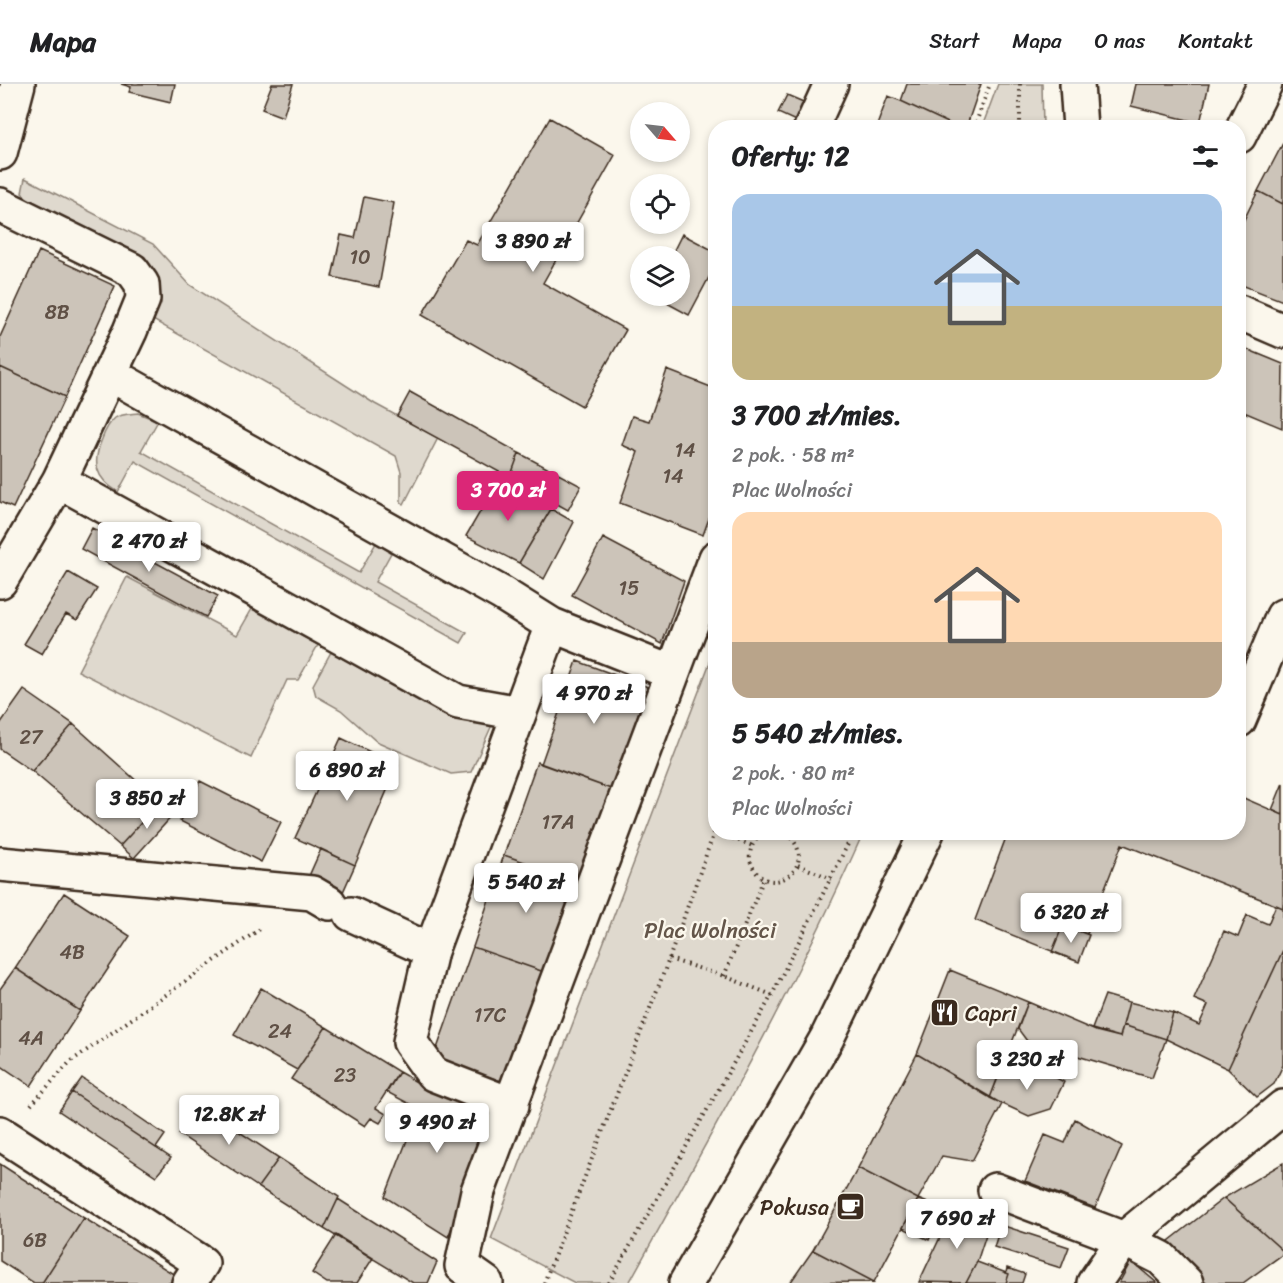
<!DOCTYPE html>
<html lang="pl">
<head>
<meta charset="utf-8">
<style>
	:root { --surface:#fff; --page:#f2f2f2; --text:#202124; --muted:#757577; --line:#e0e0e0; --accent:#db2777 }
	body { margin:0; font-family:Sriracha,sans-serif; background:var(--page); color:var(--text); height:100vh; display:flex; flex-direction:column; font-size:22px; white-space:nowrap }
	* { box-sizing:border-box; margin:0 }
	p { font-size:20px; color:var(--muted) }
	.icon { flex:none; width:33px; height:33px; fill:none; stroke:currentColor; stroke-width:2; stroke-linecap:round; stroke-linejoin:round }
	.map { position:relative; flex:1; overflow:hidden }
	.side { position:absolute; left:708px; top:36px; width:538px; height:720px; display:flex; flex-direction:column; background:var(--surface); border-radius:24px; box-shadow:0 3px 9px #0003 }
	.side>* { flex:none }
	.needle { width:39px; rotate:118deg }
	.fabs { position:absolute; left:630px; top:18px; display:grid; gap:12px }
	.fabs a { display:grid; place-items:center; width:60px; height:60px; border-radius:50%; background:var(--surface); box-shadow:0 3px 9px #0003; font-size:30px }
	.price { position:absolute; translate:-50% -51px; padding:0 14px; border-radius:6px; background:#fff; color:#222; font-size:20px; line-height:39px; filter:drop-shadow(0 2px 3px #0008) }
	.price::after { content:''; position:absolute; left:50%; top:36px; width:18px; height:14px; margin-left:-9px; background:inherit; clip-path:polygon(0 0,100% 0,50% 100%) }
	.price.current { background:var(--accent); color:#fff }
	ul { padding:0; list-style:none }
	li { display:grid; align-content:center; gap:12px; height:318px; padding:0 24px }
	li span { display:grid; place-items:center; height:186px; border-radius:18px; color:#555 }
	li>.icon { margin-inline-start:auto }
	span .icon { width:108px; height:108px; fill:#fffc; stroke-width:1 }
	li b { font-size:26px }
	h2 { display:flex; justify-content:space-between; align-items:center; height:72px; padding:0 24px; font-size:26px }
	header { display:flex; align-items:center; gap:36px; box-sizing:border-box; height:84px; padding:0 30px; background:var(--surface); border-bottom:2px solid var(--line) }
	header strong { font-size:28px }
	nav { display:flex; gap:33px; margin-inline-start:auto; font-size:21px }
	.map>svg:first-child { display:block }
</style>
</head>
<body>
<header>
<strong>Mapa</strong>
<nav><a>Start</a><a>Mapa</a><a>O nas</a><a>Kontakt</a></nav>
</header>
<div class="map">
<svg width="1283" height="1199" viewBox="0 0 1283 1199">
	<rect width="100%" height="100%" fill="#fbf7ec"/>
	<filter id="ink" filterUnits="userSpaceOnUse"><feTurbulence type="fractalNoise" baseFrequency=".0167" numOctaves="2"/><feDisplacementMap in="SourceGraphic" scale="12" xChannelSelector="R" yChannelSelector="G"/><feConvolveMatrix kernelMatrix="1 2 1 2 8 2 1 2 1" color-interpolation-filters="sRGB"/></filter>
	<g filter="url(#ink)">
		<!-- green -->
		<path fill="#dfd9ce" stroke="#8d8276" stroke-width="1.5" d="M998,0H1042L1043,43H982Z
			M25,94L153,160L190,201L375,320L438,354L404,420L401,418V388L396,372L151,235C161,204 164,194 140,170L33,120L22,109Z
			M138,329L158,337L141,367L359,489L376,459L391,469L375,498L467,549L461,559L135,377L118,408C95,394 92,379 102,355C105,347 108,340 115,334C121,330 130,330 138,329Z
			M127,493L237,551L252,525L318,561L298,596H287L251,674L78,587Z
			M715,565L716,748L863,749C795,903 711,1051 629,1199H575L491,1155Z
			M331,568L445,632L462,637L490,639L492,641L471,688L451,690L376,657L341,626L316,612L313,601Z"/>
		<!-- building -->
		<path fill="#ccc4b9" stroke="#3b2a1e" stroke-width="1.5" d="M121,0H175L171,18L129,8L131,3Z
			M272,0H293L283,33L262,25Z
			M907,0H981L966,44H959L901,17Z
			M1136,0H1209L1200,39L1131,22Z
			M787,11L808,20L800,39L778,29Z
			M888,12L901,17L959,44H876Z
			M550,34L615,71L543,199L626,246L582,322L422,231L466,156L477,161Z
			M1283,59V120L1258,107Z
			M1258,107L1283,120V217L1239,200V146Z
			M364,113L394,119L379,203L332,193L341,151L355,154Z
			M682,150L716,168V180L689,231L654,212H680V172H671Z
			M39,167L115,202L65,313L0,283V253Z
			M1239,262L1283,280L1282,344L1239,326Z
			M0,283L65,313L13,424L0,418Z
			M667,286L716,305V415L703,451L620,419L638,368L622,361L632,332L649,337Z
			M410,308L519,369L510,394L397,332Z
			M519,369L581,402L568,426L510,394Z
			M498,397L551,425L519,479L466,452Z
			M551,425L574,438L544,495L519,479Z
			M92,444L218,512L206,533L81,465Z
			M603,454L684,497L662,560L572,511Z
			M68,488L97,505L77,536L66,530L42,570L24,560Z
			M577,577L648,603L611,705L541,680Z
			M24,606L73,640L32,687L0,665V640Z
			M73,640L160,718L120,762L32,687Z
			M341,654L398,681L355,781L295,754Z
			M537,678L611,705L579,797L504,771Z
			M200,697L281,738L261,778L180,737Z
			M1283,699V731L1272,726Z
			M1239,712L1283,731V824L1122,760L1087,850L1089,851L1079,878L975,836L1008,748H1239Z
			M160,718L174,730L134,774L120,762Z
			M321,765L355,781L343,808L309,792Z
			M504,771L579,797L547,889L473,863Z
			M64,809L130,852L80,927L15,884Z
			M1276,821L1283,824V866L1228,985L1166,955L1173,929L1199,941L1208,921L1194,915L1224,847L1238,853L1247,831L1268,840Z
			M1063,841L1089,851L1079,878L1052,868Z
			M473,863L547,889L506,999L434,973Z
			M1283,866V981L1274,1000L1257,1013L1228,985Z
			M15,884L80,927L31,1002L0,981V905Z
			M950,886L1028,918L990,1014L917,970Z
			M261,904L326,943L297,986L234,951Z
			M1105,911L1129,918L1120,953L1092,945Z
			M1028,918L1096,947L1120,953L1123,941L1166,955L1152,994L1027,957L1018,945Z
			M1129,918L1173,929L1166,955L1123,941Z
			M326,943L399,988L376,1024L386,1030L380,1039L371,1034L365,1042L291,995Z
			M917,970L1002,1020L972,1077L942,1072L918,1115L858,1084Z
			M1036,983L1064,998L1051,1025L1029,1032L990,1014L1001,985L1019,991Z
			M399,988L427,1004L496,1031L448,1153L385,1113L419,1025L387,1008Z
			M82,994L165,1051L156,1064L72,1008Z
			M72,1008L171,1074L156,1092L59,1027Z
			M200,1022L279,1074L258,1103L179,1050Z
			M1075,1035L1122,1062L1095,1124L1025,1097L1045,1051L1065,1059Z
			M279,1074L339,1113L324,1145L258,1103Z
			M1283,1079V1167L1224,1114Z
			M0,1080L84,1134L42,1199H34L0,1177Z
			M858,1084L918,1115L874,1198L813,1166Z
			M1224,1114L1283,1167V1170L1243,1199H1206L1165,1160Z
			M338,1115L437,1178L428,1199H413L324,1145Z
			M918,1115L942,1125L929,1156L903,1144Z
			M961,1126L990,1138L977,1178L966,1199L919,1198L952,1128L959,1131Z
			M84,1134L183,1196L181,1199H42Z
			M1001,1141L1069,1163L1061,1184L994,1163Z
			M336,1151L373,1174L357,1199H327L312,1189Z
			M813,1166L874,1198L790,1199Z
			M1131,1177L1157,1199H1119Z
			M977,1178L1009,1190L1006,1199H966Z
			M1007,1184L1025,1190L1022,1199H1006L1009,1190L1006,1189Z"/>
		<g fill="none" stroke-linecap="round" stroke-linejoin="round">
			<defs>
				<path id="street" d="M811,44L831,0
					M0,69L18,0
					M0,121L132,186L142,200L143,215L130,247L59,397L0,497
					M110,290L501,509L552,541L672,589
					M59,397L458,618L519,629
					M1239,636L1283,532
					M0,780L312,809L329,819
					M351,830L431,867
					M512,1021L433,990L410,958L431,867L552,541
					M0,1049L202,1179L189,1199
					M995,1106L1124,1155L1161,1174L1186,1199
					M486,1199L462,1182L478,1107L716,474
					M1094,1199L1124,1155L1283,1023"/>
				<path id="secondary" d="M1077,0L1080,44
					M1239,52L1265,0
					M1239,228L1283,247
					M686,1199L827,954L927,748"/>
			</defs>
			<!-- street casing -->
			<use href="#street" stroke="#3b2a1e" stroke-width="38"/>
			<!-- secondary casing -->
			<use href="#secondary" stroke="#3b2a1e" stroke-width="38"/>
			<!-- path -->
			<path stroke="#3b2a1e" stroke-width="4" stroke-dasharray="1.5 4.5" stroke-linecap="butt" d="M1020,0V44
				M974,44L990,0
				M716,748L753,762
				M766,748C757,753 751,760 750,770C749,777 752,782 756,788C778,815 822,775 784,748
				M798,781L832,795
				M669,875L724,892L772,911
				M724,892L764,794
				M31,1021L70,978L260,845
				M544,1199L669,875L716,743
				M609,1199L772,911L854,748"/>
			<!-- street -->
			<use href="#street" stroke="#fbf7ec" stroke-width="33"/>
			<!-- secondary -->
			<use href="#secondary" stroke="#fbf7ec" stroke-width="33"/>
		</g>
	</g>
	<!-- icons -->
	<defs>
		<symbol id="restaurant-square" viewBox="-11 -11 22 22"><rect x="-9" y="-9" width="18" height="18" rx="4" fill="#3b2a1e" stroke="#fbf7ec"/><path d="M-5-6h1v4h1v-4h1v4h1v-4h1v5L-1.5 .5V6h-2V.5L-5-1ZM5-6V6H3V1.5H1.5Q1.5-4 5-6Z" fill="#fff"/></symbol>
		<symbol id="cafe-square" viewBox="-11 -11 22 22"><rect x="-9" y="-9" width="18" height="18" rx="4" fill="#3b2a1e" stroke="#fbf7ec"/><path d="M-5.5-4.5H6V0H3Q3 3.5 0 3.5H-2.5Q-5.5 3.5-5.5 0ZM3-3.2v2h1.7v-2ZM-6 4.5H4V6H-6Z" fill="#fff"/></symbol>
	</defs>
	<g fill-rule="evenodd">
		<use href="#restaurant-square" x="928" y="912" width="33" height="33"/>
		<use href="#cafe-square" x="834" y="1106" width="33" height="33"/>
	</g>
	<g text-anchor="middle" stroke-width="4.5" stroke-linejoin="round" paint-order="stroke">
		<!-- number labels -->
		<g font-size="20" fill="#5f5045">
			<text x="360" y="180">10</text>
			<text x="57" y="235">8B</text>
			<text x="685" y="373">14</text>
			<text x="673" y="399">14</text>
			<text x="629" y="511">15</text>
			<text x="31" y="660">27</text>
			<text x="558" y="745">17A</text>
			<text x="72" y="875">4B</text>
			<text x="490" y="938">17C</text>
			<text x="280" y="954">24</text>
			<text x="31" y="961">4A</text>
			<text x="345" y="998">23</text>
			<text x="35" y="1163">6B</text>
		</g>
		<!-- park labels -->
		<g font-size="22" fill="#64564a" stroke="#fbf7ec">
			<text x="710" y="854">Plac Wolności</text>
		</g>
		<!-- poi labels -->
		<g font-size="22" fill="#3b2a1e" stroke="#fbf7ec" text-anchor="start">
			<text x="965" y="937">Capri</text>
			<text x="829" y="1131" text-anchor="end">Pokusa</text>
		</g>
	</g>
</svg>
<div class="fabs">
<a><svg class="needle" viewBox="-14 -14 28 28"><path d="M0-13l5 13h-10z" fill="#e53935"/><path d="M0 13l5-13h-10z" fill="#757577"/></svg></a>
<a><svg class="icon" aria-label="locate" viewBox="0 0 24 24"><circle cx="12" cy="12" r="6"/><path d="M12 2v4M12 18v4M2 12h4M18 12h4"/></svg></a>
<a><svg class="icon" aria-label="layers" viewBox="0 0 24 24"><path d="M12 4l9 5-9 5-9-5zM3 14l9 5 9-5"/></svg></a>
</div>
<b class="price" style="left:533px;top:189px">3 890 zł</b>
<b class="price current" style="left:508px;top:438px">3 700 zł</b>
<b class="price" style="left:149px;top:489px">2 470 zł</b>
<b class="price" style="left:594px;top:641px">4 970 zł</b>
<b class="price" style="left:347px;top:718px">6 890 zł</b>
<b class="price" style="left:147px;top:746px">3 850 zł</b>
<b class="price" style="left:526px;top:830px">5 540 zł</b>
<b class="price" style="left:1071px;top:860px">6 320 zł</b>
<b class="price" style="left:1027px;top:1007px">3 230 zł</b>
<b class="price" style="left:229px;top:1062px">12.8K zł</b>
<b class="price" style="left:437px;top:1070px">9 490 zł</b>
<b class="price" style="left:957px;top:1166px">7 690 zł</b>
<section class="side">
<h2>Oferty: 12<svg class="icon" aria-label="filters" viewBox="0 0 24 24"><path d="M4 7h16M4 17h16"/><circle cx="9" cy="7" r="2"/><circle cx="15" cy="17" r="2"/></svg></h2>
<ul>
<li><span style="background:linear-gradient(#a9c7e8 60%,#c2b280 0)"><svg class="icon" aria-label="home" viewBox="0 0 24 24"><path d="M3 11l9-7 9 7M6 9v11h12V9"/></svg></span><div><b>3 700 zł/mies.</b><p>2 pok. · 58 m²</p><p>Plac Wolności</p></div></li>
<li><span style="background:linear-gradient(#ffd9b3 70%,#b9a48a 0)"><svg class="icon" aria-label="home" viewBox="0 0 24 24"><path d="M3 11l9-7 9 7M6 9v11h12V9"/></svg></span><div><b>5 540 zł/mies.</b><p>2 pok. · 80 m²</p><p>Plac Wolności</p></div></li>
</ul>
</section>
</div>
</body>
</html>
